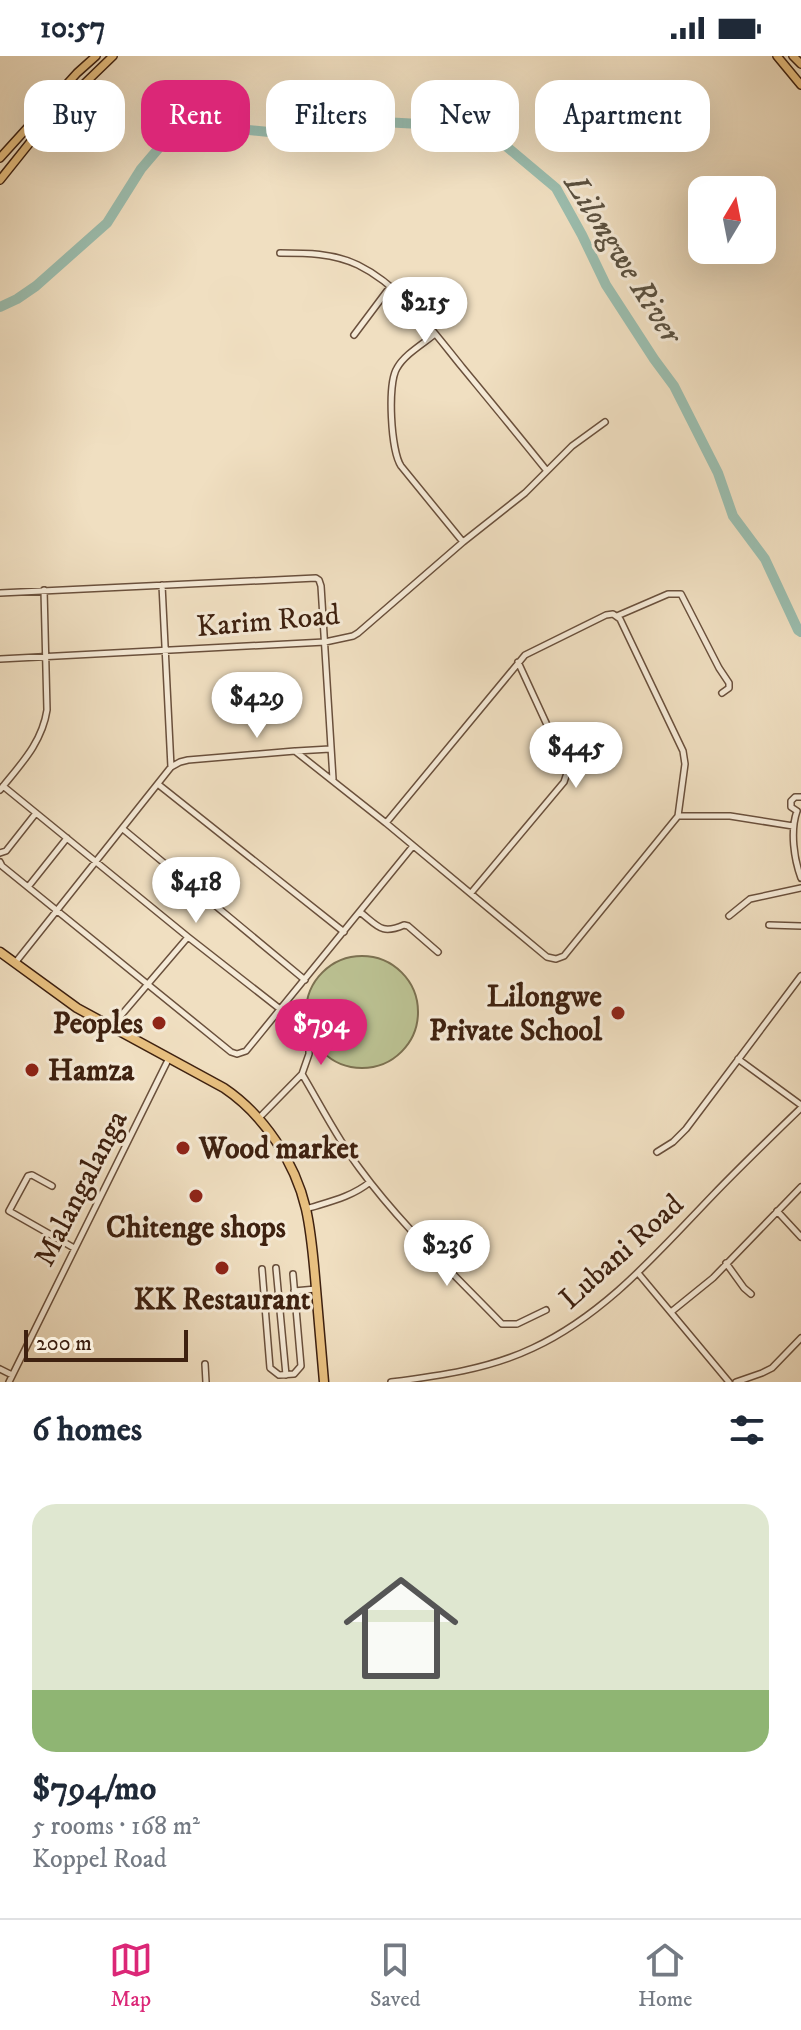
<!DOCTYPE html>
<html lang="en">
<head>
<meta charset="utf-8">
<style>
	:root { --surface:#fff; --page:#f2f2f3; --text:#1f2937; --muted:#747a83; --line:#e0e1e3; --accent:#db2777 }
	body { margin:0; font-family:"IM FELL DW Pica",serif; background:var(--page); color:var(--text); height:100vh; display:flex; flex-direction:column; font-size:30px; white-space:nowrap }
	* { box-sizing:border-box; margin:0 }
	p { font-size:26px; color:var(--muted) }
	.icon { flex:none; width:44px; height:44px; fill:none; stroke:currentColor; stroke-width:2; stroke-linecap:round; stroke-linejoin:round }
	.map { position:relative; height:1326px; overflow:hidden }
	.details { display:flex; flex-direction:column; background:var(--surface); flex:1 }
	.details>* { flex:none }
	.guide { position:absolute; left:24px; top:24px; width:754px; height:72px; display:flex; gap:16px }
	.needle { width:52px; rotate:10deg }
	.tools { position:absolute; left:688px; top:120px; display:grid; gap:16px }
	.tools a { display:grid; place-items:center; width:88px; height:88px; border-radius:16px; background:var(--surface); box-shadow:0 8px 32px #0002; font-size:40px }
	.scale { position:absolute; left:24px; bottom:20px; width:164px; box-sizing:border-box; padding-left:8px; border:4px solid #3e2110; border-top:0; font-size:22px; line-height:28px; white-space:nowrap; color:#3e2110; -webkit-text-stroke:6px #f5ead7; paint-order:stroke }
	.price { position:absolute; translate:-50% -68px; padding:0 18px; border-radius:28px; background:#fff; color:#222; font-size:26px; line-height:52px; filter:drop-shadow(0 2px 4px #0008) }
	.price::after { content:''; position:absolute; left:50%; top:48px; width:24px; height:18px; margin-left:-12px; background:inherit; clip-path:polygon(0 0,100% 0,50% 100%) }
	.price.current { background:var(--accent); color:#fff }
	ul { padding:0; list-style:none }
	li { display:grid; align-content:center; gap:16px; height:424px; padding:0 32px }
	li+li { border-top:2px solid var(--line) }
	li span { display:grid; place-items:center; height:248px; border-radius:24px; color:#555 }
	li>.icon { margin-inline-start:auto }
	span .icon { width:144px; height:144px; fill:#fffc; stroke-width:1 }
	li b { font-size:34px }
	h2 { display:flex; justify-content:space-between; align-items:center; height:96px; padding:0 32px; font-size:34px }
	.pill { padding:0 28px; border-radius:24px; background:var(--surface); box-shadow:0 8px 32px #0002; font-size:28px; line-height:72px }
	.pill.current { background:var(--accent); color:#fff }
	.status { display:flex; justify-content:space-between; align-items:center; height:56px; padding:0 40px; background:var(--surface); direction:ltr }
	.status svg { height:22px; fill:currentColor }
	.tabs { display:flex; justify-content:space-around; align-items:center; height:112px; border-top:2px solid var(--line); background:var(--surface); font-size:22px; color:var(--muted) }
	.tabs a { display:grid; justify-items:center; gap:4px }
	.tabs .current { color:var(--accent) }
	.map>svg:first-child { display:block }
</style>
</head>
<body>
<div class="status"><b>10:57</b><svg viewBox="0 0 49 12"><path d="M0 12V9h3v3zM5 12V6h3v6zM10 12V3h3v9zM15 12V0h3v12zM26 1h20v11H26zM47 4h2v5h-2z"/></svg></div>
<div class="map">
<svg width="801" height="1326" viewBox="0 0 801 1326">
	<rect width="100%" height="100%" fill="#f0dfc1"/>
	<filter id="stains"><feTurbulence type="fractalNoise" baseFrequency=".0025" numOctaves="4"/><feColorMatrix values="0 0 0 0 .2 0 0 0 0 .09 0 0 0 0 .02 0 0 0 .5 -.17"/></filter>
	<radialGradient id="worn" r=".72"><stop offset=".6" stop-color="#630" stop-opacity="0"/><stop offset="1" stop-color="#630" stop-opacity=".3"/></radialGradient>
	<!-- green -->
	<path fill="#bbc192" stroke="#7c7151" stroke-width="2" d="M306 956a56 56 0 1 1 112 0a56 56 0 1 1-112 0Z"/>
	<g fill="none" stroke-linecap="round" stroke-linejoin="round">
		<!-- river -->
		<path stroke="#9bbdae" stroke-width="10" d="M0,251L17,243L36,230L107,167L141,113L164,86L190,68L269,76L383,66L456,70L501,86L556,132L582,179L606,229L654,303L674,330L718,417L733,460L765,503L798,574L801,576"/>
		<defs>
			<path id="minor" d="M280,197C306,197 333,197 358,209C401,230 432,274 462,311C490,345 519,380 547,415
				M435,278C423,288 405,298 397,312C387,328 391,395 401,410L463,486
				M354,279L390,231
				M162,529L171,711
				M0,537L316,522L319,524L321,530L333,723
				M617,560L668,538H681L719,612L729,627V632L722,637
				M0,603L325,586L353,580L358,577L463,486L525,437L572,390L605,366
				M296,695L330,693
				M159,729L344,876
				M3,730L188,881L280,953L302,974L309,990V998L302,1018L259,1062
				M0,734C20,709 42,687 47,654L44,534
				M797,755C790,775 794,803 801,822
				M797,755L791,751V745L795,741H801
				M678,760H730L793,770
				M123,773L305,924
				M0,797L6,795L36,757
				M0,806L2,810L231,996L237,998L246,995L413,790
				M28,831L67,782
				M471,837L564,726L567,717L565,708L518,606
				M360,856C378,870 381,879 404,869L408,870L438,896
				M729,860L750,843L801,832
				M769,869L801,870
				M15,907L171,711L180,706L188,704L295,695L386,767L547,901L556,903L564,900L678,760L685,708L683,695L620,563L613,558L606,559L525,599L386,767
				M112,970L188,881
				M738,1003L801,1049
				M302,1018C321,1050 338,1084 360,1113C401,1169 454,1218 502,1268H517L546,1254
				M657,1096L673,1086L686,1073L801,920
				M52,1130L32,1119L28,1120L9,1155L74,1192
				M306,1153C328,1146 352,1141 370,1126
				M777,1155L801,1181
				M726,1207L744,1232L751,1238
				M276,1212L286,1319
				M262,1213L270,1312L279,1319L294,1318L301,1310L293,1218
				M638,1217L729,1326
				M294,1235L316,1233
				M671,1256L713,1222L801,1131
				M205,1308L206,1326
				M0,1313L12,1319
				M9,1326L169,1002
				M391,1326C439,1320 489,1313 533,1292C606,1258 659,1195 714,1138C742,1109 772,1080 801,1052
				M736,1326L762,1317L772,1312L801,1282"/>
			<path id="major" d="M777,0L801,29
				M793,0L801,8
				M0,102L77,17L96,0
				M0,124L52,59L113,0"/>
			<path id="highway" d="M0,896L77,952L224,1032C264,1059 295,1106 306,1153C311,1175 313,1198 315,1221C318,1256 321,1291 324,1326"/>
		</defs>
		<!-- minor casing -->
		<use href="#minor" stroke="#6a503c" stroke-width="8"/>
		<!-- major casing -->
		<use href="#major" stroke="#3e2110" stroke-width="10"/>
		<!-- highway casing -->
		<use href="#highway" stroke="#3e2110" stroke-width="11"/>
		<!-- minor -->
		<use href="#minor" stroke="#f5ead7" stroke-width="5"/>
		<!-- major -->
		<use href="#major" stroke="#e8c080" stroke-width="7"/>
		<!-- highway -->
		<use href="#highway" stroke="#e8c080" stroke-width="8"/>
	</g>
	<!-- markers -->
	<g fill="#8f2418" stroke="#f5ead7" stroke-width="3">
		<circle cx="618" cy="957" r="8"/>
		<circle cx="159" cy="967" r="8"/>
		<circle cx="32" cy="1014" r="8"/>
		<circle cx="183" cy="1092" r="8"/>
		<circle cx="196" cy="1140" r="8"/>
		<circle cx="222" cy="1212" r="8"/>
	</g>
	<g text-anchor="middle" stroke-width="6" stroke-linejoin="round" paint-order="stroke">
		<!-- street labels -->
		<g font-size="30" fill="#3e2110" stroke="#f5ead7">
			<text transform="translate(268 564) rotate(-5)" y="10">Karim Road</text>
			<text transform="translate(80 1132) rotate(-63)" y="10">Malangalanga</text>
			<text transform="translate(621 1195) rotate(-42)" y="10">Lubani Road</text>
		</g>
		<!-- poi labels -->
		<g font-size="30" font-weight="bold" fill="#3e2110" stroke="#f5ead7" text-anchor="end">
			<text x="602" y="950">Lilongwe<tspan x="602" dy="34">Private School</tspan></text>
			<text x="143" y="977">Peoples</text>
			<text x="48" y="1024" text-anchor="start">Hamza</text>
			<text x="199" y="1102" text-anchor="start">Wood market</text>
			<text x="196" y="1181" text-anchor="middle">Chitenge shops</text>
			<text x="222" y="1253" text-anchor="middle">KK Restaurant</text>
		</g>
		<!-- water labels -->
		<g font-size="32" font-style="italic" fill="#5a503f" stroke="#f5ead7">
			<text transform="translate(624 202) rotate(58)" y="11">Lilongwe River</text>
		</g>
	</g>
	<rect width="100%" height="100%" filter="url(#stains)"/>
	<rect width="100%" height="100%" fill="url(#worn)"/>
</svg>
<div class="tools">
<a><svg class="needle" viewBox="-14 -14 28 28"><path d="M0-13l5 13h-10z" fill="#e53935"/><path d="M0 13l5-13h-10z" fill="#747a83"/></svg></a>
</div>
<div class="scale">200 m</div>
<b class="price" style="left:425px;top:289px">$215</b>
<b class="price" style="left:257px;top:684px">$429</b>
<b class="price" style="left:576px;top:734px">$445</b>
<b class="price" style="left:196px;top:869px">$418</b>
<b class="price current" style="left:321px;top:1011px">$794</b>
<b class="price" style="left:447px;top:1232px">$236</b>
<div class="guide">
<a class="pill">Buy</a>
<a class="pill current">Rent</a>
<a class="pill">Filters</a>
<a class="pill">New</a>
<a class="pill">Apartment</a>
</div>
</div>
<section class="details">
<h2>6 homes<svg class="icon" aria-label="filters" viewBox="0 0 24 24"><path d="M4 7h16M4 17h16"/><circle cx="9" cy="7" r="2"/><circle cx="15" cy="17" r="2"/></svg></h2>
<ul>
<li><span style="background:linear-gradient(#dfe7d0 75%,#8fb573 0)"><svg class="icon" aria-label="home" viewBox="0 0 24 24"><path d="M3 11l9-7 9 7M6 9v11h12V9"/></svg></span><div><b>$794/mo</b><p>5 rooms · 168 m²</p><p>Koppel Road</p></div></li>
</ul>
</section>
<nav class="tabs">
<a class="current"><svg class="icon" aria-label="map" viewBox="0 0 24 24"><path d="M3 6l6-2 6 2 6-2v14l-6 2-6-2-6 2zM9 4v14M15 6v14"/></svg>Map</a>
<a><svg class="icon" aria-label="saved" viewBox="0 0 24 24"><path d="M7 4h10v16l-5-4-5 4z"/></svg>Saved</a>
<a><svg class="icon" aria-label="home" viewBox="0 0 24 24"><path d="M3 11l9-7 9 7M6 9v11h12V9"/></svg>Home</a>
</nav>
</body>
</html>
